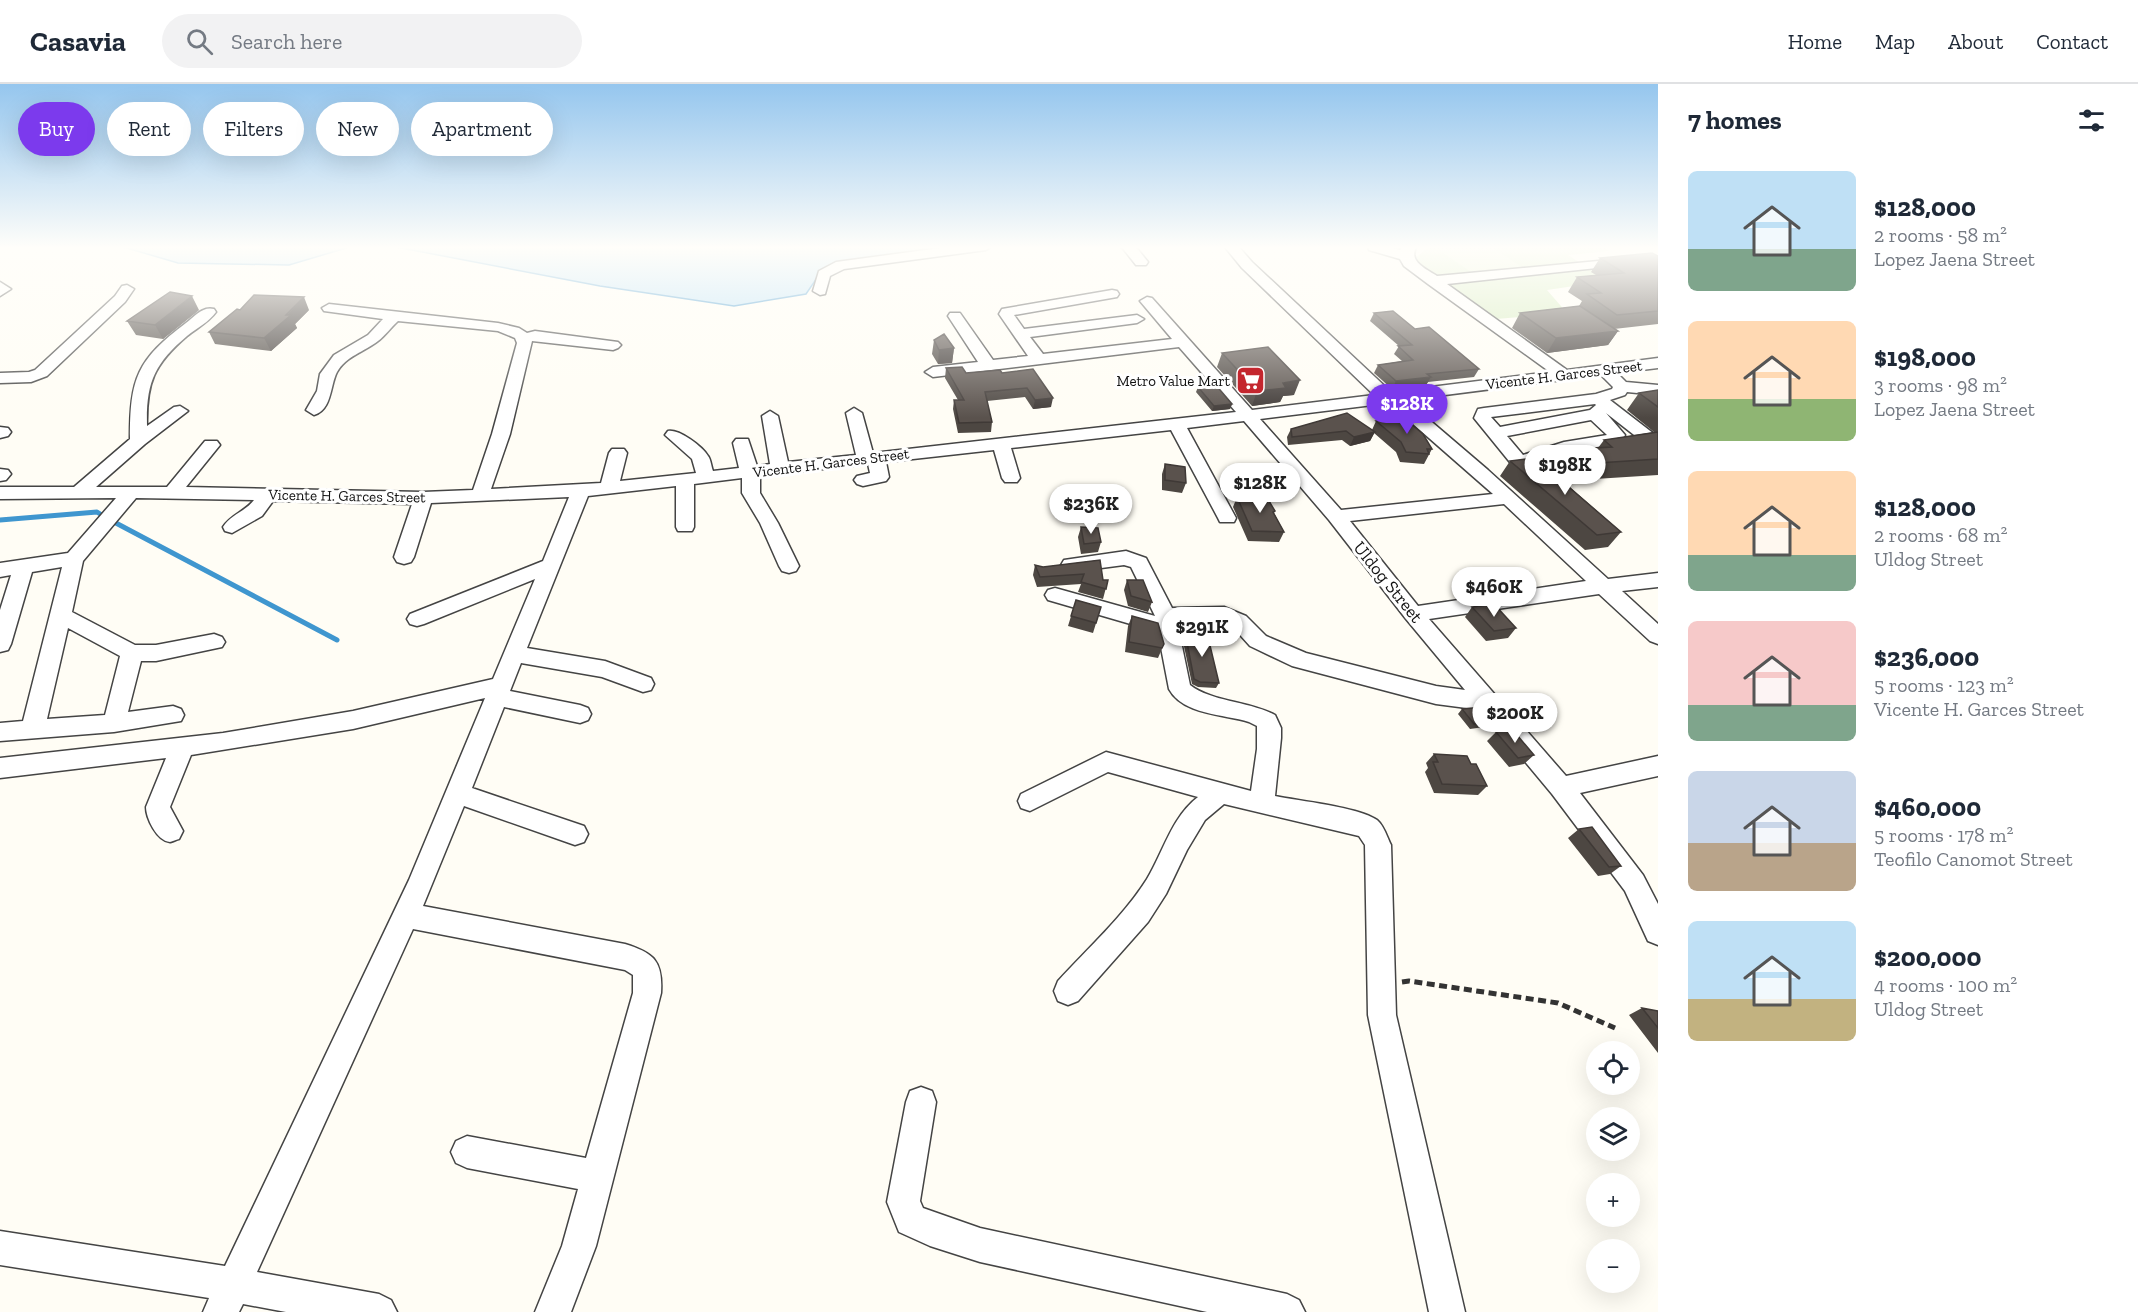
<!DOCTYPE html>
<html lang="en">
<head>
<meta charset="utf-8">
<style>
	:root { --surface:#fff; --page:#f2f2f3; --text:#1f2937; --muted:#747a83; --line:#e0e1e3; --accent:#7c3aed }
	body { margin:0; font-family:"Zilla Slab",serif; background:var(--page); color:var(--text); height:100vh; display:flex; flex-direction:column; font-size:22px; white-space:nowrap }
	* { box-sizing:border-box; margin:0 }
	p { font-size:20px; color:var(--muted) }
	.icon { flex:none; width:33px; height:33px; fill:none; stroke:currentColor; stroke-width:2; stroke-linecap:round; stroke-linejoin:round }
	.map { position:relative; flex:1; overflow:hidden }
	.panel { display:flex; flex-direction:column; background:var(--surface); width:480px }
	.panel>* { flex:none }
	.hud { position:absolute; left:18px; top:18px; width:570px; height:54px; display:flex; gap:12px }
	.buttons { position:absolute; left:1586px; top:957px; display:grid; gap:12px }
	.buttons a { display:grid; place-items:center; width:54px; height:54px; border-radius:50%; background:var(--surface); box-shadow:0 6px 24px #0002; font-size:30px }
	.price { position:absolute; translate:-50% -51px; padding:0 14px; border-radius:21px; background:#fff; color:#222; font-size:20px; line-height:39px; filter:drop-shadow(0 2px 3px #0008) }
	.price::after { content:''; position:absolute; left:50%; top:36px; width:18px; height:14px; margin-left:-9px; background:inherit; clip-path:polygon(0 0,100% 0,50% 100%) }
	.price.current { background:var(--accent); color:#fff }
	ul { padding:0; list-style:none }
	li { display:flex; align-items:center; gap:18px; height:150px; padding:0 30px }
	li span { display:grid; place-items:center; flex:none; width:168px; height:120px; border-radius:9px; color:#555 }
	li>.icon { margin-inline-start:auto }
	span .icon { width:72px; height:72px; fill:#fffc; stroke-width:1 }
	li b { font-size:26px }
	h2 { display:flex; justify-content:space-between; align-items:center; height:72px; padding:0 30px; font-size:26px }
	.tag { padding:0 21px; border-radius:27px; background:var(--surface); box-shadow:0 6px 24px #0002; font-size:21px; line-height:54px }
	.tag.current { background:var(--accent); color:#fff }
	header { display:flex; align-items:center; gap:36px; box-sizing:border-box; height:84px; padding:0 30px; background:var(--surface); border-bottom:2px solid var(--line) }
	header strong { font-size:28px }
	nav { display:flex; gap:33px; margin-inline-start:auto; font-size:21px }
	.search { width:420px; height:54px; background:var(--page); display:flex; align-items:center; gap:15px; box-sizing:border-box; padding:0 21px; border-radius:33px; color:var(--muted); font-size:22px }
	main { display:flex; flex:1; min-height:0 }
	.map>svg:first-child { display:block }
</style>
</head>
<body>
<header>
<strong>Casavia</strong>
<div class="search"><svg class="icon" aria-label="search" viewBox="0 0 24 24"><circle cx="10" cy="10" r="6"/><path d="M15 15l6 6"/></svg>Search here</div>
<nav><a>Home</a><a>Map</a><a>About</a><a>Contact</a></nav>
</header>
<main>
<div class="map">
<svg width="1658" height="1228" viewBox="0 0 1658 1228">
	<rect width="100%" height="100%" fill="#fffdf5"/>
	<!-- green -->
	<path fill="#d5ebbd" d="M1430,162H1604L1609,167L1568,171L1608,197L1547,206L1567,229L1496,235L1413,176Z"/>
	<!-- pitch -->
	<path fill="#e6f2cf" d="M1433,162H1490L1523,184L1474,190Z"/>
	<!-- water -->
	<path fill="#b9e0f7" stroke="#3f96cf" stroke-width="1.5" d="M120,162H353L289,181L178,179Z
		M391,162H969L821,188L806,210L734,222L600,202Z"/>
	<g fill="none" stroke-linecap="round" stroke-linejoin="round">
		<!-- stream -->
		<path stroke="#3f96cf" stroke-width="5" d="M0,436L97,428L105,433
			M114,438L337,556"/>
		<defs>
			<path id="minor" d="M955,162H993L986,166L844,185L830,192L825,210L820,211L813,207L819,187L836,178Z
				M1121,162H1135L1148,178L1146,181H1136Z
				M1224,162H1238L1252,178L1391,308L1550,288L1428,200L1404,182L1400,175L1369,166L1368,162H1385L1400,166L1403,162H1417C1407,177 1426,185 1437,192L1630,174L1632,177L1625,181L1447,200L1567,286L1658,274V284L1617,289L1626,298L1658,301V311L1627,308L1625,311L1610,316L1658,353V366L1652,365L1606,329L1625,351L1621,359L1567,368L1519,383L1513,382L1474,334L1478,325L1484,324L1596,310L1612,305L1613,303L1601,291L1406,316L1488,386L1608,495L1658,489V503L1622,507L1658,540V560L1650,557L1599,510L1429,535L1566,692L1658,672V692L1580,709L1643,791L1658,820V861L1648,857L1625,807L1552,710L1482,626L1436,620L1292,582L1250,562L1232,542L1221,537L1177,538L1190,601C1212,618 1249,617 1275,631L1281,644V654L1275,712C1299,717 1359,723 1377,736C1384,742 1387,753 1391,761L1396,931L1465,1228H1429L1368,931L1365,761L1359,752L1224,720L1205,736L1187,766L1166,810L1148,838L1078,917L1068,921L1058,917L1054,907L1058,897C1088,864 1123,833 1147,795C1164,767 1171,734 1198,713L1108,688L1030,727L1021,724L1018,717L1021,710L1106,668L1251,707L1257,665V642L1249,638C1224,630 1183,631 1169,605L1158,548L1048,516L1045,511L1048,506L1055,504L1155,532L1131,483L1124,481L1071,488L1064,486L1061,481L1064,476L1126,467L1146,474L1172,524L1224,523L1246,532L1266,552L1306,569L1436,602L1465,606L1406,535L1329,436L1244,337L1187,344L1236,434L1234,438H1220L1218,434L1171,346L1011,364L1020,394L1017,398H1005L1002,394L994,366L886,378L889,393L886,397L863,402L857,400L854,396L857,392L870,389L868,380L760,392V409L778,439L799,482L796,487L789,489L782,487L779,482L760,439L742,409V394L694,400V443L692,447H678L676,443V402L588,412L527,564L605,577L651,594L654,600L651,606L643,608L602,593L521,579L510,607L580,621L588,624L591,630L588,636L580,639L504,623L472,704L584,742L588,750L584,758L575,761L464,722L423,822L625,860C654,869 663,877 661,909L596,1162L571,1228H535L562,1162L578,1105L467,1084L456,1079L451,1068L456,1057L467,1052L586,1074L633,909V891L625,886L413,845L257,1188L379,1210L391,1216L397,1228H286L243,1220L239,1228H203L209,1214L0,1181V1147L225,1182L409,796L485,614L353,645L191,671L170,723L183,747L179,755C178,755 171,758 170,758C157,757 146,734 146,723L166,674L0,694V674L223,649L353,627L493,595L535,495L424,540L417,542L410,540L407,535L410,530L543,477L569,413L431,419L414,473L411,478L404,480L397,478L394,473L412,420L273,417L262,432L232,449L225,447L223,443C230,431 246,427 254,416L136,414L83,477L72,528L135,561H156L214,550L222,553L225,558L222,563L156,577H141L128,628L173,622L181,625L184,631L181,637L114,648L0,657V639L23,637L62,483L32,488L11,560L8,566L0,568V526L11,491L0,493V479L68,469L116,414L0,415V403H74L130,355C130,294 137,276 186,239C195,232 203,222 214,225L216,228C209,238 197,244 187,252C154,280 146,299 147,342L174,323L180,322L188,327L145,360L96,403H167L205,357H217L220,361L186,403L423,408L473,406L492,350L517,259L515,254L498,247L398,237C391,243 385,252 378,257C364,268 346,272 337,288C330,301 332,326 314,331L306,326L317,307L320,290L334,271L368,251L383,235L324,227L322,224L329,220L498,239L519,244L527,249L535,247L618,258L621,261L618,264L613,266L532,257L510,350L491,405L601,399L609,369L612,365H624L627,369L620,397L696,389L692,375L665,351L668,347C679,345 702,362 708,372C711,376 711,382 713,387L739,384L733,359L736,355H748L757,382L770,380L762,332L770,327L778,332L788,378L856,371L846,329L854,324L862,329L873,369L1236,328L1179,263L933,293L925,288L933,283L978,278L948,232L950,229H960L993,276L1028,272L999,230L1002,225L1112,206L1117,207L1119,210L1117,213L1014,231L1024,245L1137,231L1144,235L1137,239L1030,253L1043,270L1172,255L1140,217L1147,213L1152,214L1252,326L1374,311L1242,184ZM1389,319L1493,410L1341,426L1260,335ZM1595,320L1596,321L1590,326L1500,343L1491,333ZM1591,336L1607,351L1564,358L1523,371L1507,352ZM1504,420L1586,497L1418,522L1350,437ZM68,544L120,572L105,631L47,635Z
				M0,198L11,205L0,212Z
				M127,201L134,205L125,218L47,292L31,298L0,299V289L29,288L35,286L115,212L122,202Z
				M0,343L8,344L11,348L8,352L0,354Z
				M0,385L8,386L11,390L6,396L0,397Z
				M921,1003L932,1007L936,1018L920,1117L923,1124L980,1144L1287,1210L1299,1216L1305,1228H1207L980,1178L930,1162L899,1148L887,1118L906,1018L910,1007Z"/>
		</defs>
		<!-- minor casing -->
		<use href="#minor" stroke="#444" stroke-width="3"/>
		<!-- path -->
		<path stroke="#333" stroke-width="5" stroke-dasharray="8 4.5" stroke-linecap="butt" d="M1402,898L1409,897L1558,919L1615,944"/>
		<!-- minor -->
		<use href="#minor" fill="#fff" fill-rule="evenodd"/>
	</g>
	<!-- wall -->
	<path fill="#4d4742" d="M1658,172V240L1614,245L1618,247L1608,261L1547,269L1512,244L1520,229L1579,222L1582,217L1568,208L1577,193L1596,191L1591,188L1600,174Z
		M199,226L163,255L136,251L127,237Z
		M309,226L295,240L297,244L271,267L215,260L209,248Z
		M1374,229L1415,245L1479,285L1474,293L1428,298L1426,301L1392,305L1374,289L1378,281L1402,277L1394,270L1399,262L1370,237Z
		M934,256L954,264L952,279L938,280L932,270Z
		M1222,269L1294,311L1283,312L1280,318L1252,322L1217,283Z
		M946,284L966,289H1002L1033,285L1051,323L1033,325L1025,313L987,317L992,338L991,348L958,349L953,325L954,316H958L945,294Z
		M1203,294L1232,320L1230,325L1212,327L1196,308L1198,303L1205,302L1202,299Z
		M1658,306V391L1563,397L1621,448L1608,463L1585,466L1500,392L1510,377L1533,374L1538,367L1598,364L1604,356L1654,348L1627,326L1639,309Z
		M1376,337L1432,365L1424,380L1400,378L1396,368L1374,349L1370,357L1350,362L1342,356L1288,361L1287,353L1291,345L1372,346Z
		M1165,380L1186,399L1182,409L1162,406V390Z
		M1237,413L1275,427L1274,429L1284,448L1279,458L1248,457L1233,423Z
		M1081,443L1101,458L1098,468L1081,470L1078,453Z
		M1100,476L1103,496H1108L1103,515L1078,508L1081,500L1037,503L1033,491L1035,481L1043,483Z
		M1127,496L1152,518L1148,528L1128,522L1124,506Z
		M1076,516L1101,523L1093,549L1068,542Z
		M1472,523L1516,544L1508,554L1486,557L1465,533Z
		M1132,532L1164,560L1158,574L1125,568L1128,542Z
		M1185,548L1219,599L1216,604L1198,603L1192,600L1182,553Z
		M1462,625L1496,637L1491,642L1470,645L1458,630Z
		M1496,648L1534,671L1524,680L1509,683L1487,657Z
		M1434,670L1471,680L1487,702L1478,711L1434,709L1425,688L1428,684L1426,679Z
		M1579,745L1621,782L1610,790L1598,792L1568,754Z
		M1642,924L1658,927V969L1629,931Z"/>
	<!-- shaded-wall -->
	<path fill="#3f3936" d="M192,212L199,226L163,255L155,241Z
		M304,213L309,226L295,240L297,244L271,267L264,254Z
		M1618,247L1608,261L1547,269L1556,254Z
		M954,264L952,279L938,280L939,266Z
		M1431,293L1426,301L1392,305L1396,297Z
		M1300,296L1294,311L1283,312L1280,318L1252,322L1257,307L1283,299Z
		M1053,314L1051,323L1033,325L1035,316Z
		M1232,320L1230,325L1212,327L1214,322Z
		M1375,348L1370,357L1350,362L1354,353Z"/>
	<!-- building -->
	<path fill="#5a524d" stroke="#3f3936" stroke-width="1.5" d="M1652,169L1658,172V227L1617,231L1587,210L1601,209L1577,193L1624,189L1600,174Z
		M170,208L192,212L155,241L127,237Z
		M254,211L304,213L286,231H291L264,254L209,248L237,225L240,226Z
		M1580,222L1618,247L1556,254L1520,229Z
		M1393,227L1415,245L1429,243L1479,285L1427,290L1431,293L1396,297L1378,281L1413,276L1398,262L1412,261L1374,229Z
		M944,250L954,264L939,266L934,256Z
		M1268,263L1300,296L1283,299L1286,304L1257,307L1222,269Z
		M962,283L966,289L1000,286L1002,289L1033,285L1053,314L1035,316L1027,304L985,308L992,338L959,339L954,316H964L946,284Z
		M1209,293L1232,320L1214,322L1198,303L1211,302L1203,294Z
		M1658,306V323L1639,309Z
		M1347,329L1375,348L1354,353L1346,347L1292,353L1291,345Z
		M1402,332L1423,350L1432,365H1427L1429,370L1406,368L1401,358L1376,337Z
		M1658,348V375L1552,382L1538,367L1612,363L1604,356Z
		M1535,374L1621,448L1597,451L1510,377Z
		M1165,380L1185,383L1186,399L1165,396Z
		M1266,412L1275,427L1273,428L1284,448L1252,447L1237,413Z
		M1081,443L1098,444L1101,458L1084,460Z
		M1100,476L1103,496H1108L1106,505L1081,498L1084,490L1040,493L1035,481L1043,483Z
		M1127,496H1143L1152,518L1131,512Z
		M1076,516L1101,523L1096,539L1071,532Z
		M1494,520L1516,544L1494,547L1472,523Z
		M1132,532L1158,539L1164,560L1162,564L1129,558Z
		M1185,548L1207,549L1219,599L1200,598L1194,595Z
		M1485,623L1496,637L1474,640L1462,625Z
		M1512,645L1534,671L1518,674L1496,648Z
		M1434,670L1467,672L1471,680H1476L1487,702L1442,700L1433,678H1438Z
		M1592,743L1621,782L1609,783L1579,745Z
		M1642,924L1658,927V944Z"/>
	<!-- sky -->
	<linearGradient id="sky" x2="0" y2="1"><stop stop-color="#95c6ee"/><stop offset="0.49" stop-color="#fffefa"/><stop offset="1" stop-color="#fffefa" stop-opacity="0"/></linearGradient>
	<rect width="1658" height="334" fill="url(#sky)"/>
	<!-- icons -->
	<defs>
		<symbol id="supermarket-square" viewBox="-11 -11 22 22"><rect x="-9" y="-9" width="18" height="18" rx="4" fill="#c4262e" stroke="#fff"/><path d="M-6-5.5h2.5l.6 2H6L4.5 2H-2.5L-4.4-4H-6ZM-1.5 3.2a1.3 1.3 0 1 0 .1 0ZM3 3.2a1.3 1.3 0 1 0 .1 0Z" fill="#fff"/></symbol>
	</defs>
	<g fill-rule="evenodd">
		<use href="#supermarket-square" x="1234" y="280" width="33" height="33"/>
	</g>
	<g text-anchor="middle" stroke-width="6" stroke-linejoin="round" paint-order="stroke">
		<!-- far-street labels -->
		<g font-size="15" fill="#111" stroke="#fff">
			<text transform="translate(1564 291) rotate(-7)" y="5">Vicente H. Garces Street</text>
			<text transform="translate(831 379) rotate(-7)" y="5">Vicente H. Garces Street</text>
			<text transform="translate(347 412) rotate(1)" y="5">Vicente H. Garces Street</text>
		</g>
		<!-- far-poi labels -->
		<g font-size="15" fill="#111" stroke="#fff" text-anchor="end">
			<text x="1230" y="302">Metro Value Mart</text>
		</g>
		<!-- street labels -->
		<g font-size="18" fill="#111" stroke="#fff">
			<text transform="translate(1388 498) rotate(51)" y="6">Uldog Street</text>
		</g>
	</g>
</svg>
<div class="buttons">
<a><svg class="icon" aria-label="locate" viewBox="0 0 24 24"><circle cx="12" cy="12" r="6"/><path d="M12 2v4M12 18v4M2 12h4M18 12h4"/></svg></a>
<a><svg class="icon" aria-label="layers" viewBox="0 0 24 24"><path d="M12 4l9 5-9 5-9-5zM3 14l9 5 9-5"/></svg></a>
<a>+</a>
<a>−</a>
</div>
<b class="price current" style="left:1407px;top:351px">$128K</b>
<b class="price" style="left:1565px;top:412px">$198K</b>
<b class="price" style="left:1260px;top:430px">$128K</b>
<b class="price" style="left:1091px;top:451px">$236K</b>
<b class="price" style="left:1494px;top:534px">$460K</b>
<b class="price" style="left:1202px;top:574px">$291K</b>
<b class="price" style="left:1515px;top:660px">$200K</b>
<div class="hud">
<a class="tag current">Buy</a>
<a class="tag">Rent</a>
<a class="tag">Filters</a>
<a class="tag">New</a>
<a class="tag">Apartment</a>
</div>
</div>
<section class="panel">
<h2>7 homes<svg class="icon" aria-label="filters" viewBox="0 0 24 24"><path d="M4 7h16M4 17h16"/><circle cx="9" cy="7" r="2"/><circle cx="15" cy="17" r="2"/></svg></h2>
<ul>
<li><span style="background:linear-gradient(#bfe0f5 65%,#7fa58c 0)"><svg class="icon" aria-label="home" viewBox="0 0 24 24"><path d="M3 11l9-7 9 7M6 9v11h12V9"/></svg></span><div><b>$128,000</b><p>2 rooms · 58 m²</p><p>Lopez Jaena Street</p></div></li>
<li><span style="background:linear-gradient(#ffd9b3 65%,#8fb573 0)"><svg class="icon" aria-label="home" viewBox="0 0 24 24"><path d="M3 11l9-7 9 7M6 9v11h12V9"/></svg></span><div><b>$198,000</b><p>3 rooms · 98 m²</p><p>Lopez Jaena Street</p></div></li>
<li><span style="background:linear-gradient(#ffd9b3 70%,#7fa58c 0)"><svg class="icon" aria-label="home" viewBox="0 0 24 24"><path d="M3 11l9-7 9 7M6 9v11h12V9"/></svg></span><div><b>$128,000</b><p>2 rooms · 68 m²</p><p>Uldog Street</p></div></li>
<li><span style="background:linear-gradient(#f6c9c9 70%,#7fa58c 0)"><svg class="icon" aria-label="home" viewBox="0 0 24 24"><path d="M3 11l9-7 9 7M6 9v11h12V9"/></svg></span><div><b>$236,000</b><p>5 rooms · 123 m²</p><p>Vicente H. Garces Street</p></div></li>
<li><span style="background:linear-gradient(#c9d6e8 60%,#b9a48a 0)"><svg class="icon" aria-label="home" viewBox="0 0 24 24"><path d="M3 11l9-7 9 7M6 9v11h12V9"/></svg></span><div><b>$460,000</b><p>5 rooms · 178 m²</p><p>Teofilo Canomot Street</p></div></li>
<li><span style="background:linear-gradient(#bfe0f5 65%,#c2b280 0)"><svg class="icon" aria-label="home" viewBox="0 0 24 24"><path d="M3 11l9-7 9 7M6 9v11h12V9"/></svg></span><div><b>$200,000</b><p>4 rooms · 100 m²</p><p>Uldog Street</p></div></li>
</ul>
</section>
</main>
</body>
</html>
